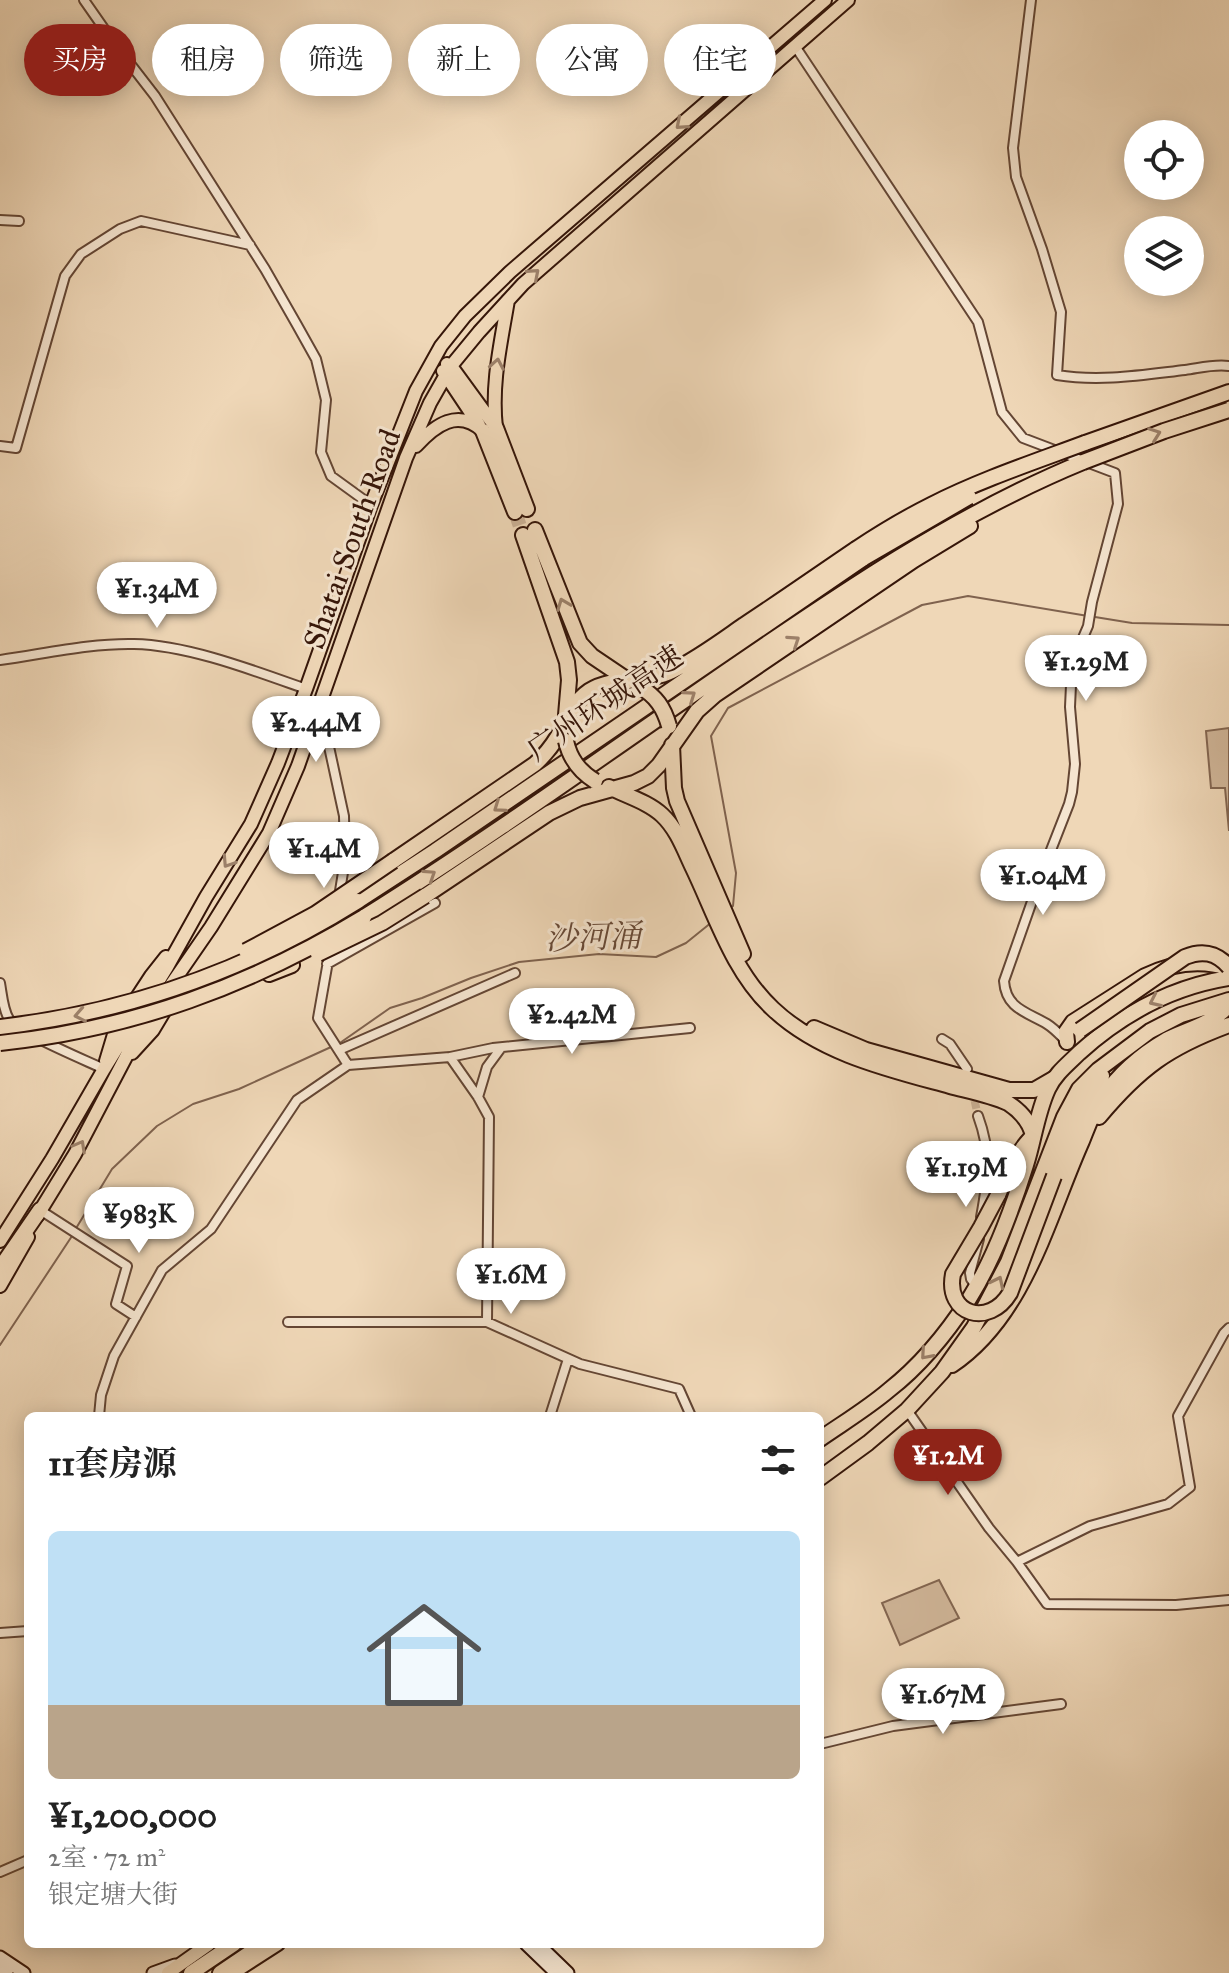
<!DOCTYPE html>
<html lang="zh">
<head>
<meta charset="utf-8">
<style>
	:root { --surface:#fff; --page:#f2f2f2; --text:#222; --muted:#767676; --accent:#8f2418 }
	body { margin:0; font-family:"IM FELL Great Primer","Noto Serif SC",serif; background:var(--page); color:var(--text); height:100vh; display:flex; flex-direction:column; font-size:30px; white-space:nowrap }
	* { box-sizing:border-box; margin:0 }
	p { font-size:26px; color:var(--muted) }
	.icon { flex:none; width:44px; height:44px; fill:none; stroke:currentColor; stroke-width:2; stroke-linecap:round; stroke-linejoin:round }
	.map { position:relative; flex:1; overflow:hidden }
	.side { position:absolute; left:24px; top:1412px; width:800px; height:536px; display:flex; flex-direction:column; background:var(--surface); border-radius:12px; box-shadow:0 4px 20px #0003 }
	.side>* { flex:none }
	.top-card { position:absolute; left:24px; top:24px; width:800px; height:72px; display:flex; gap:16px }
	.buttons { position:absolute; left:1124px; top:120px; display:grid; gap:16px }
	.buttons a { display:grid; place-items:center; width:80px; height:80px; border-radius:50%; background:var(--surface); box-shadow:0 4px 20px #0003; font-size:40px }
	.price { position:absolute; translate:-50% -68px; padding:0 18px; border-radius:28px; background:#fff; color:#222; font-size:26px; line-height:52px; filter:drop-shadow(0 2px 4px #0008) }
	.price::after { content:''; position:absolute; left:50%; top:48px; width:24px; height:18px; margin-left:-12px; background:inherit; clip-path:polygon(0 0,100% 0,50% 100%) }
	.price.current { background:var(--accent); color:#fff }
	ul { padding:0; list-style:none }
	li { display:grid; align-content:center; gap:16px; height:424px; padding:0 24px }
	li span { display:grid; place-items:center; height:248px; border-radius:12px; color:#555 }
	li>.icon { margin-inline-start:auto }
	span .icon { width:144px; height:144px; fill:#fffc; stroke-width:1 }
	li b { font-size:34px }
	h2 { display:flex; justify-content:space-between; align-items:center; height:96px; padding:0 24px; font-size:34px }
	.chip { padding:0 28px; border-radius:36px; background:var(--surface); box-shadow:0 4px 20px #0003; font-size:28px; line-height:72px }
	.chip.current { background:var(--accent); color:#fff }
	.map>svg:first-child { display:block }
</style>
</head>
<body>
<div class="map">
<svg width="1229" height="1973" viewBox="0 0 1229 1973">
	<rect width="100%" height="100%" fill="#efd7b7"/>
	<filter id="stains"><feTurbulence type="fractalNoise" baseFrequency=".0025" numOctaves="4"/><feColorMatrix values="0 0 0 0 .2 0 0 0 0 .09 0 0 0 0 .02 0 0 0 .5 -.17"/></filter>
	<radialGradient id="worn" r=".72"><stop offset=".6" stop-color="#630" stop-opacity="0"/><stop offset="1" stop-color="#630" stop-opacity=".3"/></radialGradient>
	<!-- green -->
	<path fill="#d0b699" stroke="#836651" stroke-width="2" d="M1229,728V831L1225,788H1211L1206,731Z
		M939,1580L959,1618L900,1645L882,1603Z"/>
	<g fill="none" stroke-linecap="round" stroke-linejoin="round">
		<!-- stream -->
		<path stroke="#7f624e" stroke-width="2" d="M1095,617L1132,623L1229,625
			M730,908L733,906L736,873L711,736L728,708L922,605L968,596L1088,616
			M337,1045L390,1008L422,998L471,978L519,962L599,954L656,957L686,943L712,922
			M75,1230L112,1169L157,1126L193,1104L239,1089L331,1047
			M0,1345L72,1236"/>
		<!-- minor-tunnel -->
		<path stroke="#cab094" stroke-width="8" stroke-dasharray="8 4" stroke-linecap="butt" d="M972,1089L978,1116"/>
		<!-- motorway-tunnel -->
		<path stroke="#cab094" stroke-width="14" stroke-dasharray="14 7" stroke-linecap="butt" d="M515,512L523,535"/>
		<defs>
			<path id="minor" d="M84,0L114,43L155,96L265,269L297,325L316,359L326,400L321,452L331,476L371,505
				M1031,0L1013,148L1016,177L1042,249L1061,312L1057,375C1100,382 1142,375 1185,370C1200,368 1213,364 1229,366
				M795,46L978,322L1002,412L1023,438L1115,473L1118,504L1092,602L1088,626L1076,654L1071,685L1070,707L1075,764L1072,792L1069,804L1042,873L1004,981C1006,1009 1027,1012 1047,1024C1055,1029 1060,1035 1067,1042
				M0,220L19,221
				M0,446L16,448L65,276L81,254L120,229L141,221L250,245
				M0,660C44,654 90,643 134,644C188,645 255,671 306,689
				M320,705L344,816L345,860L339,897
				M330,950L318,1018L348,1065L450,1057L478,1097L489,1117L487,1322
				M327,964L435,903
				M0,983C2,994 3,1010 9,1019C19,1033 85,1060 104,1069
				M942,1039L950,1044L967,1069
				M339,1050L515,973
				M450,1057L493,1048L690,1028
				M478,1097L487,1067L501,1048
				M978,1116C992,1154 988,1179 981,1217
				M40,1210L127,1266L116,1304L136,1317
				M976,1286L971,1279L970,1273L979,1239
				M288,1322H487L580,1364L679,1389L691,1416
				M907,1410L989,1528L1017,1562L1047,1604L1176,1605L1229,1600
				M99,1416L101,1395L114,1356L162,1270L211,1229L297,1100L348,1065
				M550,1416L568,1359
				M1017,1562L1090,1526L1168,1504L1190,1487L1178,1416L1224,1333L1229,1328
				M0,1633L28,1631
				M820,1744L893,1726L1061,1704
				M0,1872L28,1860"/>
			<path id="secondary" d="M526,1944L556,1973
				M538,1944L568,1973
				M0,1957L24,1973
				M0,1968L7,1973
				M153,1973L175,1965"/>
			<path id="primary" d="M447,364L451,366L494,425
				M443,371L479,425
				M496,428C491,383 501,343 508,300
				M416,446C435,425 458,408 483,431
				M132,1053L153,1030L181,983
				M106,1061L115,1031L151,976L166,957
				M37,1216L75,1154L140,1030L211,927L269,833L298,766L406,458L430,403L451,366L479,332L523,284L848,0
				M0,1241L52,1159L104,1069L167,967L206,897L251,824L278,763L306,689L371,505L416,391L441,346L465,316L510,272L825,0
				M0,1286L28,1237
				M168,1973L209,1944
				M233,1973L278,1944"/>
			<path id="trunk" d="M1067,1042L1066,1032L1073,1022L1145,976C1172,963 1200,959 1229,968
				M1099,1117C1140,1068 1169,1047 1229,1025
				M1054,1176C1067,1141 1079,1107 1102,1076
				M998,1195C1007,1175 1015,1155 1030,1139
				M0,1268L40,1210
				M952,1365C1025,1316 1048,1217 1082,1141C1088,1126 1093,1111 1103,1097C1119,1074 1142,1054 1166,1040C1185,1030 1218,1022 1229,1004
				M820,1439C843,1423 868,1408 889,1390C921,1365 947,1333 969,1299C994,1259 1012,1210 1026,1165C1034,1140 1037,1113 1048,1089C1055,1074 1068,1064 1079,1053C1122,1014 1172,987 1229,978
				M820,1478L868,1443L907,1410L942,1372L974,1327L1008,1262L1064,1117L1079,1089L1098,1070L1150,1031L1181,1015L1229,1000
				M191,1973L234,1944
				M220,1973L263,1944"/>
			<path id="motorway" d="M496,428L527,509
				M483,431L515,512
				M1085,443L1229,392
				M535,530L580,643L592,656L629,681
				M523,535L567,662L569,680L566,715
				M672,745L674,788L677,801L743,954
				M609,787C627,796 648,802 662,815C677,829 684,849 693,868C716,916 733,972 773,1009C821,1054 888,1069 950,1086C969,1091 990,1095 1008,1103C1020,1111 1030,1121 1033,1136
				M393,861L535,764C544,756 552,746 558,736C567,719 573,702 589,691C615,675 646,684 672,671C697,659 721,641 744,625C782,600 819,574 856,549
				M425,896L549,813L580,798L634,783L648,776L659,765L697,711L715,695L914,560L970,526
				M358,901L435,851L864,558
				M364,917C487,840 605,755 724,673C839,594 954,515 1083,462
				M269,974L292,965
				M814,1028L866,1050L1009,1090H1034L1053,1079"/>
		</defs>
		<!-- minor casing -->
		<use href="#minor" stroke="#644634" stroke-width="12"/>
		<!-- secondary casing -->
		<use href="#secondary" stroke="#361609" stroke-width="15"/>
		<!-- primary casing -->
		<use href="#primary" stroke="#361609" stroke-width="16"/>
		<!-- trunk casing -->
		<use href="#trunk" stroke="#361609" stroke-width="18"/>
		<!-- motorway casing -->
		<use href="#motorway" stroke="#361609" stroke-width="18"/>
		<!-- minor -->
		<use href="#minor" stroke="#f5e5d0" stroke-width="8"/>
		<!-- secondary -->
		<use href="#secondary" stroke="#f5e5d0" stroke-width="11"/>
		<!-- primary -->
		<use href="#primary" stroke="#efd7b7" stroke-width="12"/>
		<!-- trunk -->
		<use href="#trunk" stroke="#efd7b7" stroke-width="14"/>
		<!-- motorway -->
		<use href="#motorway" stroke="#efd7b7" stroke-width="14"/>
		<defs>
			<path id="trunk-bridge" d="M1080,1030L1185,957C1202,950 1216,952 1229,967
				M998,1195L981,1227L953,1274C945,1315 989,1328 1010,1293L1054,1176"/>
			<path id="motorway-bridge" d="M1083,462L1164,431L1229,410
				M856,549C880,533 905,518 931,505C980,480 1034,462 1085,443
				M864,558L969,497
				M640,687C656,696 664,708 669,726
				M566,741C570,759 579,771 595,781
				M246,951L315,914L393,861
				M318,954L382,923L425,896
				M0,1027C129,1012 248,970 358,901
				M0,1043C133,1029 250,986 364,917"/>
		</defs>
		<!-- trunk-bridge casing -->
		<use href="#trunk-bridge" stroke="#361609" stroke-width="18" stroke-linecap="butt"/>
		<!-- motorway-bridge casing -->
		<use href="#motorway-bridge" stroke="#361609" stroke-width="18" stroke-linecap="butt"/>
		<!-- trunk-bridge -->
		<use href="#trunk-bridge" stroke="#efd7b7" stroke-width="14"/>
		<!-- motorway-bridge -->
		<use href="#motorway-bridge" stroke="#efd7b7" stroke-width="14"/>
	</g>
	<!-- one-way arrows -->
	<defs><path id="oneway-chevron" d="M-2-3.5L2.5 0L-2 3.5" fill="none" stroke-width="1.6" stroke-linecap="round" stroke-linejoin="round" transform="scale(2)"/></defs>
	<g stroke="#9c8069">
		<use href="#oneway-chevron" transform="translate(681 124) rotate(139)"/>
		<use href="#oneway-chevron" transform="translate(534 274) rotate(-41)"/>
		<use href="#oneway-chevron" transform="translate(497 364) rotate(-80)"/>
		<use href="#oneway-chevron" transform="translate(1155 434) rotate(-20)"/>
		<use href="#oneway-chevron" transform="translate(563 604) rotate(-111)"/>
		<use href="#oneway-chevron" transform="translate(794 641) rotate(-34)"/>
		<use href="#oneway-chevron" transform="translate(690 696) rotate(-35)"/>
		<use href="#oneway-chevron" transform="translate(499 807) rotate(145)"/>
		<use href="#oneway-chevron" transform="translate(228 862) rotate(123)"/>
		<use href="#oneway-chevron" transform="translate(430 875) rotate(-33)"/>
		<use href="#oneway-chevron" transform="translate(1155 1001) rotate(155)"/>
		<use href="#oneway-chevron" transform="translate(80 1015) rotate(169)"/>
		<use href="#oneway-chevron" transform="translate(80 1146) rotate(-61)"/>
		<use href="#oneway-chevron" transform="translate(998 1282) rotate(-64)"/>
		<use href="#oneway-chevron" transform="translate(926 1354) rotate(131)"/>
	</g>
	<g text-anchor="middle" stroke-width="6" stroke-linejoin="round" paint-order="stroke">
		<!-- street labels -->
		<g font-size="30" fill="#361609" stroke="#f5e5d0">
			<text transform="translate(352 539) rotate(-70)" y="10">Shatai South Road</text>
			<text transform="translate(605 703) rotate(-34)" y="10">广州环城高速</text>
		</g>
		<!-- water labels -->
		<g font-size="32" font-style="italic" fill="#674937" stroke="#f5e5d0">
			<text transform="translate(593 937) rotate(-2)" y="11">沙河涌</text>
		</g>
	</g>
	<rect width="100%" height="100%" filter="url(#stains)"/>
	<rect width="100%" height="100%" fill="url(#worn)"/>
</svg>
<div class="buttons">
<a><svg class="icon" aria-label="locate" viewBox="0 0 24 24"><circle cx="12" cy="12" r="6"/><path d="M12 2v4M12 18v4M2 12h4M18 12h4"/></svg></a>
<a><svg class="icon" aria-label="layers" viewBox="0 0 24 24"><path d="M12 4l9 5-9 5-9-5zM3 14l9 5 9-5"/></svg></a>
</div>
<b class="price" style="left:157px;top:630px">¥1.34M</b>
<b class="price" style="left:1086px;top:703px">¥1.29M</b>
<b class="price" style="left:316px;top:764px">¥2.44M</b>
<b class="price" style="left:324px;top:890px">¥1.4M</b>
<b class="price" style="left:1043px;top:917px">¥1.04M</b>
<b class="price" style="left:572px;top:1056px">¥2.42M</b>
<b class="price" style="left:966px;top:1209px">¥1.19M</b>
<b class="price" style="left:139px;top:1255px">¥983K</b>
<b class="price" style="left:511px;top:1316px">¥1.6M</b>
<b class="price current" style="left:948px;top:1497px">¥1.2M</b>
<b class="price" style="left:943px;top:1736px">¥1.67M</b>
<div class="top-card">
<a class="chip current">买房</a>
<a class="chip">租房</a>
<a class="chip">筛选</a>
<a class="chip">新上</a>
<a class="chip">公寓</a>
<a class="chip">住宅</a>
</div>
<section class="side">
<h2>11套房源<svg class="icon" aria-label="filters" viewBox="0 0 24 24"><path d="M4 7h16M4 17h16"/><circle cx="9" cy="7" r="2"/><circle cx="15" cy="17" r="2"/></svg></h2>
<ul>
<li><span style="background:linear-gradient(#bfe0f5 70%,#b9a48a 0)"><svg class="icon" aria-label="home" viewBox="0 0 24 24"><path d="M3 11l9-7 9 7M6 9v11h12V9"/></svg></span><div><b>¥1,200,000</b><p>2室 · 72 m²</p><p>银定塘大街</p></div></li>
</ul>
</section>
</div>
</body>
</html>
